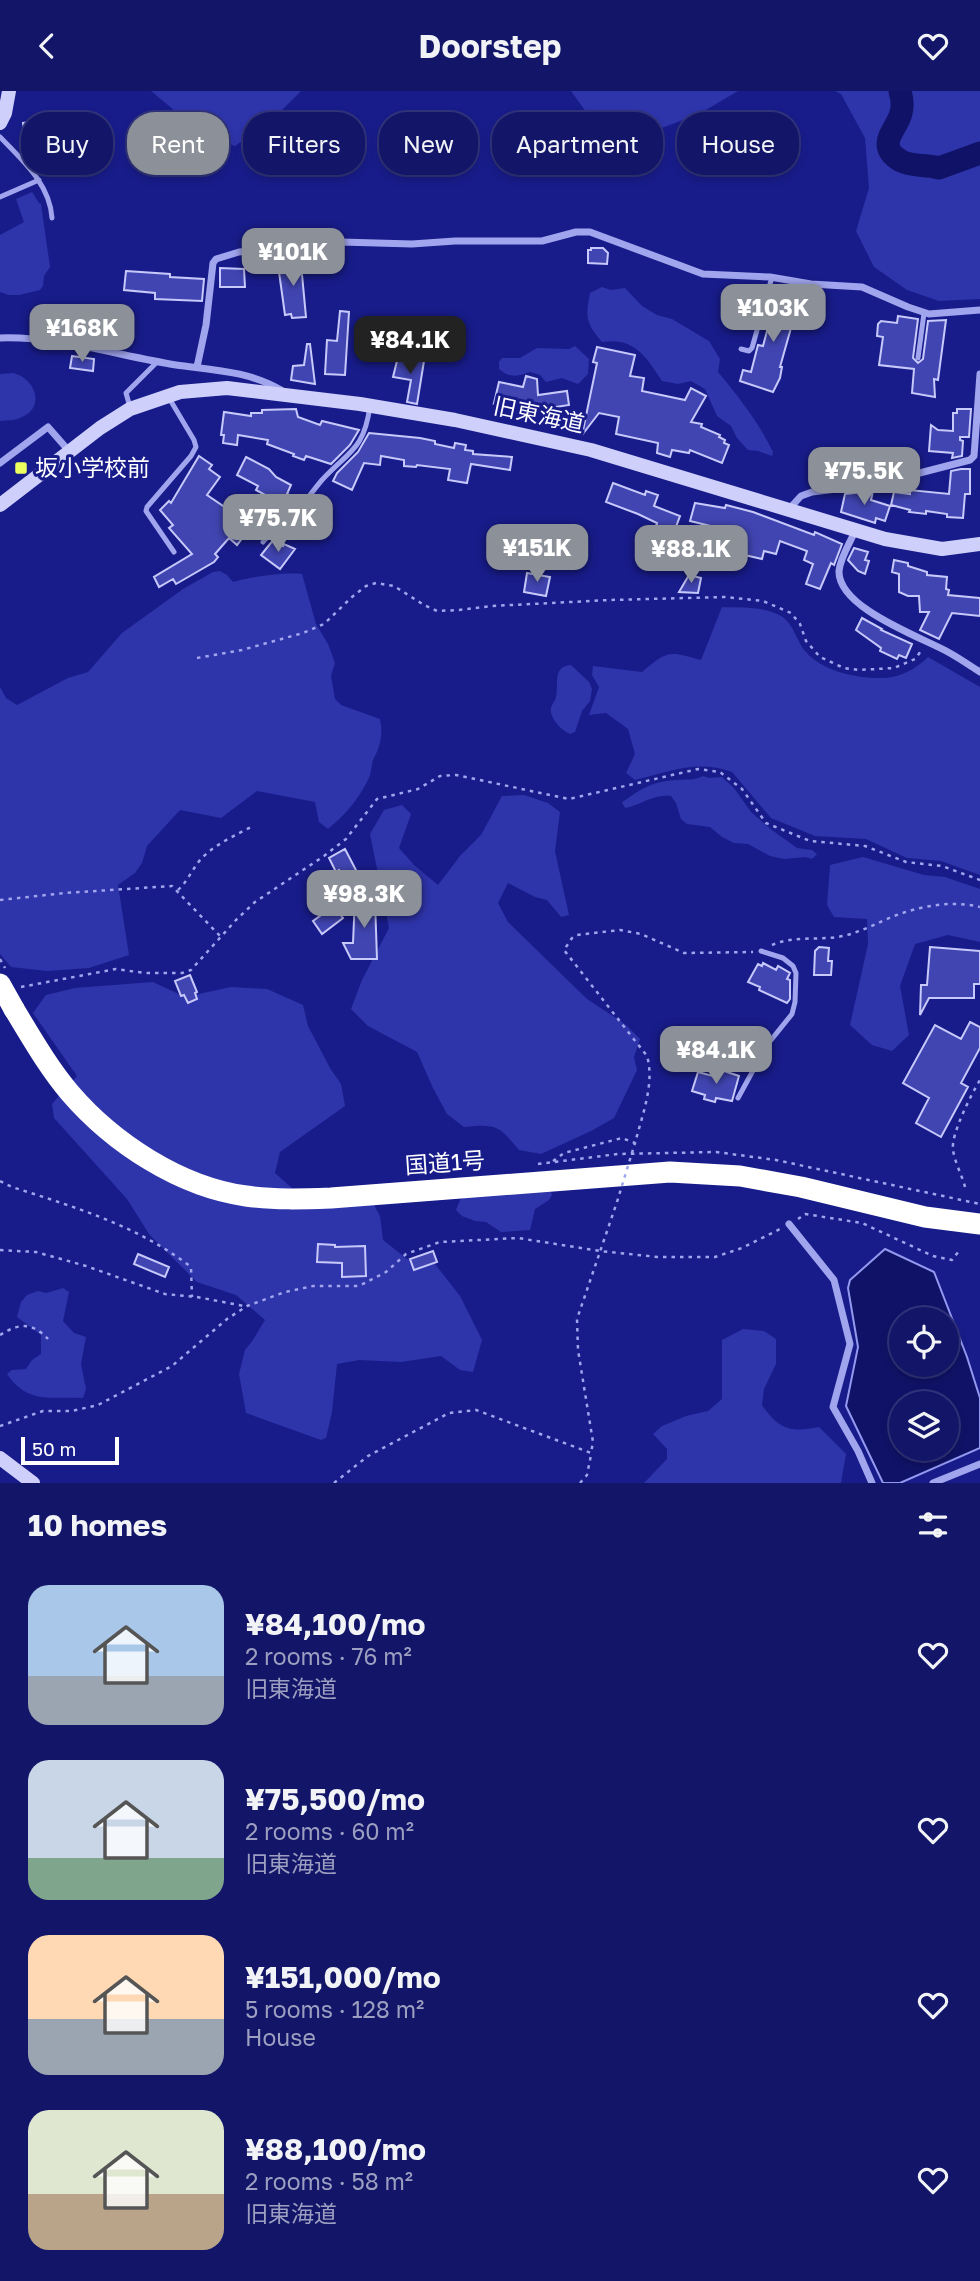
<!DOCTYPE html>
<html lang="en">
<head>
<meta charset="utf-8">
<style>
	:root { --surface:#121568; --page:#1b1e6e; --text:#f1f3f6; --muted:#9c9fc0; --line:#31347c; --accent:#8c9099 }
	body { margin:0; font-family:"Golos Text","Noto Sans JP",sans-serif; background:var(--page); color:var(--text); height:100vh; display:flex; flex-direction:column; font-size:26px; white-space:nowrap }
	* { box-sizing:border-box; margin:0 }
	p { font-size:23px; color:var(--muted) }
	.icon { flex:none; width:38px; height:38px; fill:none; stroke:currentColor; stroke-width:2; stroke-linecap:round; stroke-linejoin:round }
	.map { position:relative; height:1392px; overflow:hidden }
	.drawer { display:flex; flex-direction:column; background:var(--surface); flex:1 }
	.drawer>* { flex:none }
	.guide { position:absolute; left:21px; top:21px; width:938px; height:63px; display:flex; gap:14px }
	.buttons { position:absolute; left:889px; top:1216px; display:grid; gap:14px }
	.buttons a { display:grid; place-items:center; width:70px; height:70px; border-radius:50%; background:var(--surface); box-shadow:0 4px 10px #0003,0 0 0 2px var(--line); font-size:35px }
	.scale { position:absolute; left:21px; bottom:18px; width:98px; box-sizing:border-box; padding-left:7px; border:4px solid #fff; border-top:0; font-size:19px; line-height:24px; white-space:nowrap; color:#fff; -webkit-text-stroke:5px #181c8a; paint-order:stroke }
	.price { position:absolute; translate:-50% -60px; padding:0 16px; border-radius:14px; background:var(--accent); color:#fff; font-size:23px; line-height:46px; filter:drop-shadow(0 2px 4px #0008) }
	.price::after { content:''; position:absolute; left:50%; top:42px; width:21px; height:16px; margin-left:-10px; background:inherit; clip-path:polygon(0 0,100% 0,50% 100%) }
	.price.current { background:#222; color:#fff }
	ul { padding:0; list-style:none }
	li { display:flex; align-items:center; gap:21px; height:175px; padding:0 28px }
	li span { display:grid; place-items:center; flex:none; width:196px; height:140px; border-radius:21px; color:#555 }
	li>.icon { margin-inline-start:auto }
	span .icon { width:84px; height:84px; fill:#fffc; stroke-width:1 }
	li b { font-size:30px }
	h2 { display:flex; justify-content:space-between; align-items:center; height:84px; padding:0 28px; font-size:30px }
	.tag { padding:0 24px; border-radius:28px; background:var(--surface); box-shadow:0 4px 10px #0003,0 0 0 2px var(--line); font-size:24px; line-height:63px }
	.tag.current { background:var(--accent); color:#fff }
	header { display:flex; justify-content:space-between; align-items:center; height:91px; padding:0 28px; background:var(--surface); font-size:32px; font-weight:700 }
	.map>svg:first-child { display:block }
</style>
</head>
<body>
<header><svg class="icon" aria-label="back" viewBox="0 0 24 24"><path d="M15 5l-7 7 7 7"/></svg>Doorstep<svg class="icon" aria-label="heart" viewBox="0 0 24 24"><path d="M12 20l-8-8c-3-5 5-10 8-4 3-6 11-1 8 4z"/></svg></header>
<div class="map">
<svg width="980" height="1392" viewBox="0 0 980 1392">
	<rect width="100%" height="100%" fill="#181c8a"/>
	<!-- green -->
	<path fill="#2e34aa" d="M151,0H301L271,30L235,55L204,44Z
		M571,0H738L699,23L635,47L599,46L584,18Z
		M835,0H980V208L939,210L907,199L874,176L856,140L869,97L865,47L841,3Z
		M32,101L39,112L41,113L50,176L44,185L43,195L40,199L19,204H9L0,201V144L24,131L16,108Z
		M602,196L611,199L625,197L642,215L657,224L672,228L709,250L720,268L718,281C739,306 759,332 773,361L772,365L758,360L748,359L737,347L731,335L717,325L705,298L691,290L678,293L662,290C646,266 635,246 602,251C586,232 585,227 590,202Z
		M575,255L589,268L588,283L578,293L562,287L546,291L540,284L530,281C517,285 511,288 499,278V271L502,267H520L537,257L569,258Z
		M13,282C35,287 46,316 22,326C15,330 7,329 0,330V283Z
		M220,480L227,484L233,491C250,486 285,481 302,483L316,533L328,553L335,572L331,585L335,608L341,614L380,628C383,641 381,654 375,665C371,671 372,680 369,687C358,709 347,722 328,738L319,731L315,711L257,700L221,727L180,719L147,755L142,772L135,782L118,794L129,864L89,877L47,880L11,876L0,863V596L6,607L17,614L68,587L88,581L122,542L183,498L213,481Z
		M722,516C741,517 764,515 781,525C794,533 796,549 805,560C822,581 860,588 885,587C902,586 917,577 928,566L980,596V784L941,770L907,767L866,748L815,745L771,727L732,681C697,668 669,681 635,689L626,682L635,663L628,638L606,622L589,624L599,596L592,584L593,575L642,581C668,559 669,560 701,569Z
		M571,574L589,591L592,598L590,610L582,620L575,641L570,643C561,639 554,631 551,622C549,616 555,611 556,606C559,593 552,575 571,574Z
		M703,685L709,687L722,686L734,697L751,721L772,739L797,757L812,759L817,763L812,768L806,766L784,768L770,765L748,753L734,752L722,746L710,736L687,733L681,728L676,712L671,705C652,703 642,714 625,717L622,711C642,698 650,691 675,689C686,688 693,690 703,685Z
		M524,704L548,712L560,721L555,760L569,824L561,826L547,809L535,806L508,792L498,812L508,831L587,908L625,933L640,948L634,966L637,979L614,1027L591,1040L541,1063L519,1059C498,1034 497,1033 464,1036L447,1023L433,997L417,961L368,935L351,918L362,889L389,837L370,743L384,719L402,714L411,723L399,757L414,774L438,794L460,765L481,744L502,705Z
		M863,766L924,784L945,786L980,798V851L948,844L915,853L900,895L909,944L892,960L872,954L850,934L868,853L867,828L834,826L827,814L830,774Z
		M153,891L185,906L231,896L267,898L303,914L308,935L330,977L341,993L345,1015L280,1061L275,1082L294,1099L373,1112L380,1125L383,1149L407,1168L435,1173L460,1205L482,1249L473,1281L460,1279L441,1265L401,1271L359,1269L337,1273L332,1321L326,1347L321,1349L246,1322L239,1283L245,1259L253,1249L265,1229L236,1204L197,1191L149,1143L127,1108L54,1027L52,1013L77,985L33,922L46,904L75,897Z
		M550,1097L552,1104L549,1109L535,1118L530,1139L501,1141L486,1131L475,1130L462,1125L456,1119L460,1109L469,1102Z
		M63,1197L69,1201L63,1230L74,1242L86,1246L81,1273L86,1298L83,1307C51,1305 28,1314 7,1283L12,1279L26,1278L32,1269L41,1263V1244L17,1226L21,1211L27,1204L38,1200L46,1202Z
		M743,1238L764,1240L776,1248V1273L764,1298L762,1314C778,1338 791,1342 819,1336L846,1363L841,1392H644L667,1368V1358L653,1343L662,1335L686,1325L708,1320L722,1308V1249Z"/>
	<!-- water -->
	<path fill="#101267" stroke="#9499f0" stroke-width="2" fill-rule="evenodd" d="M885,1158L934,1181L967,1266L980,1307V1357L900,1392H883L846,1315L858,1256L848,1197L850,1189ZM901,1228H947V1274H901ZM901,1312H947V1358H901Z"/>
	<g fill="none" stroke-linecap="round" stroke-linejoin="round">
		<!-- river -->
		<path stroke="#101267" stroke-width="23" d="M900,0C902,7 903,15 901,22C897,39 874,54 901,70C912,76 927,73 939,77L980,62"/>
	</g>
	<!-- building -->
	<path fill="#4145b2" stroke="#c7c9fa" stroke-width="2" d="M42,30L45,51L26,53L23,32Z
		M591,157H603L608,162L607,173L588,172V159H591Z
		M289,162H300L306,226L292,227L291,223L285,224L279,181L290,178Z
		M220,177L244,178L245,196H220Z
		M126,180L170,183V186L204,188L202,210L155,208V202L124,199Z
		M778,199L800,205L780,276H782L780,287L773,301L740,290L743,279L751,281L758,254L763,255Z
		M340,220L349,221L345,284L325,283L327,249L337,250Z
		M898,225L918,228L913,267L918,272L923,268L928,230L946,229L938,289L934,288L935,306L912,302L914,278L879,274L883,246L877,245L878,233L881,230L897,232Z
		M101,235L112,236V241L119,242L118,253L99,252Z
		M307,253H310L315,293L291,289L293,275L304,274Z
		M597,256L635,264L630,285L644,287L642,300L685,309L691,297L706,305L691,331L702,333L701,336L720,344L719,346L725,349L724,352L729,354L722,372L690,359L689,362L672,359L670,366L657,362L658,352L616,343L619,326L599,322L582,344L597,272L593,271Z
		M72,265L94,268L93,280L70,277Z
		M398,266L424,270L417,313L407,311L411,289L393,286Z
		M526,285L537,288L538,304L567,300L569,314L543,318L542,314L505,306L494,312L499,291L523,296Z
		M296,318L298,326L320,334L322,330L359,339L350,354L331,373L306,365L304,369L293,365L294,363L267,353L268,349L238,344L237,354L223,352L224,344H221L224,321L251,325V322H262V319Z
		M957,318H971L969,346H960V349L963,350L962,365L952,367L953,362L929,360L931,334L938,339L953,340V322H957Z
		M369,342L420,347L435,350V353L454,357L455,352L466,354L465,359L473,360V363L512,366L510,379L471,373L467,392L448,389L450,378L417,374L416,376L404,375V369L381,365L380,374L364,372L352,399L333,390L337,382L358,361Z
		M199,365L212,374L209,378L220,386L207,404L232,421L243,430L240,433L248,440L237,454L229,447L215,463L218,466L214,471L176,493L173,488L159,496L154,486L192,463L169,437L173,434L160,419L169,410L171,412Z
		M246,366L269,378L276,386L291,394L287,403L293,406L287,419L269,410L271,407L256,399L258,395L237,384Z
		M961,378H970V403H965L963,427L947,426V423L926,420V423L909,421L910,419L891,414L894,401L910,403V399L949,403L951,380Z
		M613,392L645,404L646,400L658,404L654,415L680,425L674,441L656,435L657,432L638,423L606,411Z
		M873,400L871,409L890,415L885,430L876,427L875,432L841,421L845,403Z
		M695,412L725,417L726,414L753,421L814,444L815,441L842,453L834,474L831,472L820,498L806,493L813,473L804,469L807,460L780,450L776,463L764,460L762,468L740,463V461L731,458L732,453L724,450L727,439L690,430Z
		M274,448L283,455L284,453L295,458L280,478L261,464Z
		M854,457L868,461L865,469L869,470L865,483L858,480L848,469Z
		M894,469L908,472V475L927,481V484L947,486L946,498L949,499L948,504L980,507V525L952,522L939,548L920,539L929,521H920L919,505H908L899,501V483L892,481Z
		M527,482L550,486L546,505L524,501Z
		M689,484L701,487L698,502L679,501Z
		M862,527L882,538L881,539L912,553L906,567L899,564L897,568L880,560L881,557L856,539Z
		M345,758L358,783L344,789L339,779L336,781L329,767Z
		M355,806H373L375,810L377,868H351L343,852H353Z
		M334,815L343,827L322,843L313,830Z
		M819,856L829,857L828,870H832L831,884H814L815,860Z
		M930,856L980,860V893H974V907H929L920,924L921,894H927Z
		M763,872L776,879L778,875L790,882L787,888L790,889V908L787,912L759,899L760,896L748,891L758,873L762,875Z
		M190,884L197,901L195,902L197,908L188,912L184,904L181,905L175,890Z
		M970,931L980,936V957L961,992L968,996L941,1046L916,1032L929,1007L903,992L935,934L961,948Z
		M718,978L739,985L732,1010L716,1007L715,1011L704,1008L705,1004L692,1000L698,981L713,985L714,982L717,983Z
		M318,1153L335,1154V1156L365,1155L366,1185L342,1186V1172L317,1171Z
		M433,1160L437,1171L414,1179L410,1168Z
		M138,1163L169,1176L165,1186L134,1173Z"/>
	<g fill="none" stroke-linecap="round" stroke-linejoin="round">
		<!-- path -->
		<path stroke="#a1a5ee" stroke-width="2.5" stroke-dasharray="3.5 5" stroke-linecap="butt" d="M197,567L242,559L303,542L324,533L352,506L366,495L376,492L394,495L424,514L437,520L459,519L492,515L610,509L725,506L763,510L791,522L800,533L806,550L820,566L844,577L859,579L894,577L915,568L921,560
			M178,799C188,790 192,778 201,768C215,753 236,744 253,735
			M0,809L65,802L172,795L221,846
			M772,854C794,844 820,850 843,845C861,841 877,832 894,825C921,815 951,809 980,816
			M0,868L5,877
			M21,896L116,878L145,882H182L191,879L236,829L255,811L324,765L346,748L377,708L418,698L440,685L456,684L569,708L698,678L720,681L742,698L766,732L810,750L865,755L906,771L942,775L980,789
			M553,1070L564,1062L622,1047L635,1052C642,1025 655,992 647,965L564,859L572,847L577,844L620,839L641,843L684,862L753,861
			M538,1073L618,1063L716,1061L776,1069L980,1113
			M0,1090L12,1096C75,1116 138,1135 191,1176L192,1206
			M965,1096C962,1084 954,1070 953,1058C951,1043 972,1002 980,989
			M798,1128L805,1123L862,1132L933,1165L952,1169L959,1160
			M0,1159L36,1161L86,1175L165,1203L197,1206L244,1215
			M0,1244C19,1232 32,1231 48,1248
			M0,1335L43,1320H72L98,1314L172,1275L227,1228L247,1215L285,1201L313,1195H359L386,1181L406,1163L440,1151L518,1147L600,1160L658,1166H715L742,1157L780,1138
			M334,1392L368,1365L449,1322L476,1319L591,1362L593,1351L578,1259L577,1228L617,1111
			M580,1392L587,1384L591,1364"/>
		<!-- lane -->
		<path stroke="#a1a5ee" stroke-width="5" d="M0,46C22,69 50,93 52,127
			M0,106L39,89
			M741,258L749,260L752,257L772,186
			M918,267L924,222
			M169,307L194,349L196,356L191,365L147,416L146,420L174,461
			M130,316L126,302L158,270
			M263,451C268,443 277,442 284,435C299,421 309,404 322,389C349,360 364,359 370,315
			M738,1007L767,954L792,923L795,911L796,882L793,875L783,867L761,860"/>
		<!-- street -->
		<path stroke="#a1a5ee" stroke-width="7" d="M0,247C57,245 120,265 176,274C212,279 249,280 281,299
			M197,276L206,234L213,172L216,168L239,161L341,151L412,153L455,150H542L576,141H590L703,183L770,186L811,193L862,196L908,216L929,223L980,219
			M0,372L48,336L69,360
			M789,418L801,405L812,401L877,393L970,369L974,365L980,283
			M855,440C850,452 840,467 839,480C838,517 921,546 948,561C959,567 969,574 980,581
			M789,1133L834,1189L850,1253L833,1316L858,1360L872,1392
			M933,1392L980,1373"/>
		<!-- secondary -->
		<path stroke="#cecffa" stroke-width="14" d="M0,32L5,22L9,0
			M0,414L100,337L130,318L180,301L227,297L360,313L455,329L591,359L885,448L942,458L980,453
			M0,1367L33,1392"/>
		<!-- highway -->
		<path stroke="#fff" stroke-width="21" d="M14,918C31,946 48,976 70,1002C113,1052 180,1096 246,1105C274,1109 303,1108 331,1107L670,1081L740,1085L801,1096L925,1126L980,1133"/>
		<!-- path-bridge -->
		<path stroke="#a1a5ee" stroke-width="2.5" stroke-dasharray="3.5 5" stroke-linecap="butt" d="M617,1111L635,1052"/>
		<!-- highway-bridge -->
		<path stroke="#fff" stroke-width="21" d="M0,893L14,918"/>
	</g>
	<!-- markers -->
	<rect fill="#ecff5e" stroke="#181c8a" stroke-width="2.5" x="14" y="370" width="14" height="14" rx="3.5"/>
	<g text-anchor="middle" stroke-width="6" stroke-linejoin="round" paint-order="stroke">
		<!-- street labels -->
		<g font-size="23" fill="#fff" stroke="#181c8a">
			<text transform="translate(539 324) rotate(12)" y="8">旧東海道</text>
			<text transform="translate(445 1072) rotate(-4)" y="8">国道1号</text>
		</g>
		<!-- poi labels -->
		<g font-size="23" fill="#fff" stroke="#181c8a" text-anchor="start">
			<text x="35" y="385">坂小学校前</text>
		</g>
	</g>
</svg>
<div class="buttons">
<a><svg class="icon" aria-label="locate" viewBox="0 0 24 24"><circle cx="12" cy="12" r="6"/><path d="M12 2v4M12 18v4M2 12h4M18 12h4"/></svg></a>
<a><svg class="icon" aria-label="layers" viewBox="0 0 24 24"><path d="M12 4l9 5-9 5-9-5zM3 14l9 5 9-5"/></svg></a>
</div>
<div class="scale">50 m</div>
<b class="price" style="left:293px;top:197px">¥101K</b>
<b class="price" style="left:773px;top:253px">¥103K</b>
<b class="price" style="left:82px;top:273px">¥168K</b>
<b class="price current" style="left:410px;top:285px">¥84.1K</b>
<b class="price" style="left:864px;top:416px">¥75.5K</b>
<b class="price" style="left:278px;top:463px">¥75.7K</b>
<b class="price" style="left:537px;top:493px">¥151K</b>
<b class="price" style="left:691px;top:494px">¥88.1K</b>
<b class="price" style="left:364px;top:839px">¥98.3K</b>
<b class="price" style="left:716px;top:995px">¥84.1K</b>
<div class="guide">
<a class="tag">Buy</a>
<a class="tag current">Rent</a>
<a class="tag">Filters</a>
<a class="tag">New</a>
<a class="tag">Apartment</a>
<a class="tag">House</a>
</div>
</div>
<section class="drawer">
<h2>10 homes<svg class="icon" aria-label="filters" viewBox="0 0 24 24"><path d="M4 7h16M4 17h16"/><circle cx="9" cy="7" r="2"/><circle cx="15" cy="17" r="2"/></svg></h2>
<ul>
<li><span style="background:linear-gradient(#a9c7e8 65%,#9aa5b1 0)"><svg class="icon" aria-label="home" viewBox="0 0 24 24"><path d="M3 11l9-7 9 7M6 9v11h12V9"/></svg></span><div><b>¥84,100/mo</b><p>2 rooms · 76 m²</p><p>旧東海道</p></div><svg class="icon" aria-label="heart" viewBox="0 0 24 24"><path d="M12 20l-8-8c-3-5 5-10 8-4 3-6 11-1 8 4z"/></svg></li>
<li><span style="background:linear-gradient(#c9d6e8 70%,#7fa58c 0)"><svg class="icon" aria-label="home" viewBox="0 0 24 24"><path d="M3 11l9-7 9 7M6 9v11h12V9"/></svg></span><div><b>¥75,500/mo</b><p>2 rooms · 60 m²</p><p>旧東海道</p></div><svg class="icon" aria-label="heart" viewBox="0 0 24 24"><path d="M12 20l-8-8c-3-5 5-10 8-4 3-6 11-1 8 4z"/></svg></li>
<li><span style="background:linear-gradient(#ffd9b3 60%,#9aa5b1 0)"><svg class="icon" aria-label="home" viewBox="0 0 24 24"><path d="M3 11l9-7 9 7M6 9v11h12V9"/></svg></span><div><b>¥151,000/mo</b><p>5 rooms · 128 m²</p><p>House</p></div><svg class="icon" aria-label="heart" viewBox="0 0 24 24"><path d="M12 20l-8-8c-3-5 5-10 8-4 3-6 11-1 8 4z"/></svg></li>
<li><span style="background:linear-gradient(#dfe7d0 60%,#b9a48a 0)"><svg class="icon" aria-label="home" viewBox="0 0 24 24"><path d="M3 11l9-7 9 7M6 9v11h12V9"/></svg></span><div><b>¥88,100/mo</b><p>2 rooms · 58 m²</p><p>旧東海道</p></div><svg class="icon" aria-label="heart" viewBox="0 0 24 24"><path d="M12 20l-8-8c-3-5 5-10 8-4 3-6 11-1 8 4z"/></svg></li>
</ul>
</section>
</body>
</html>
